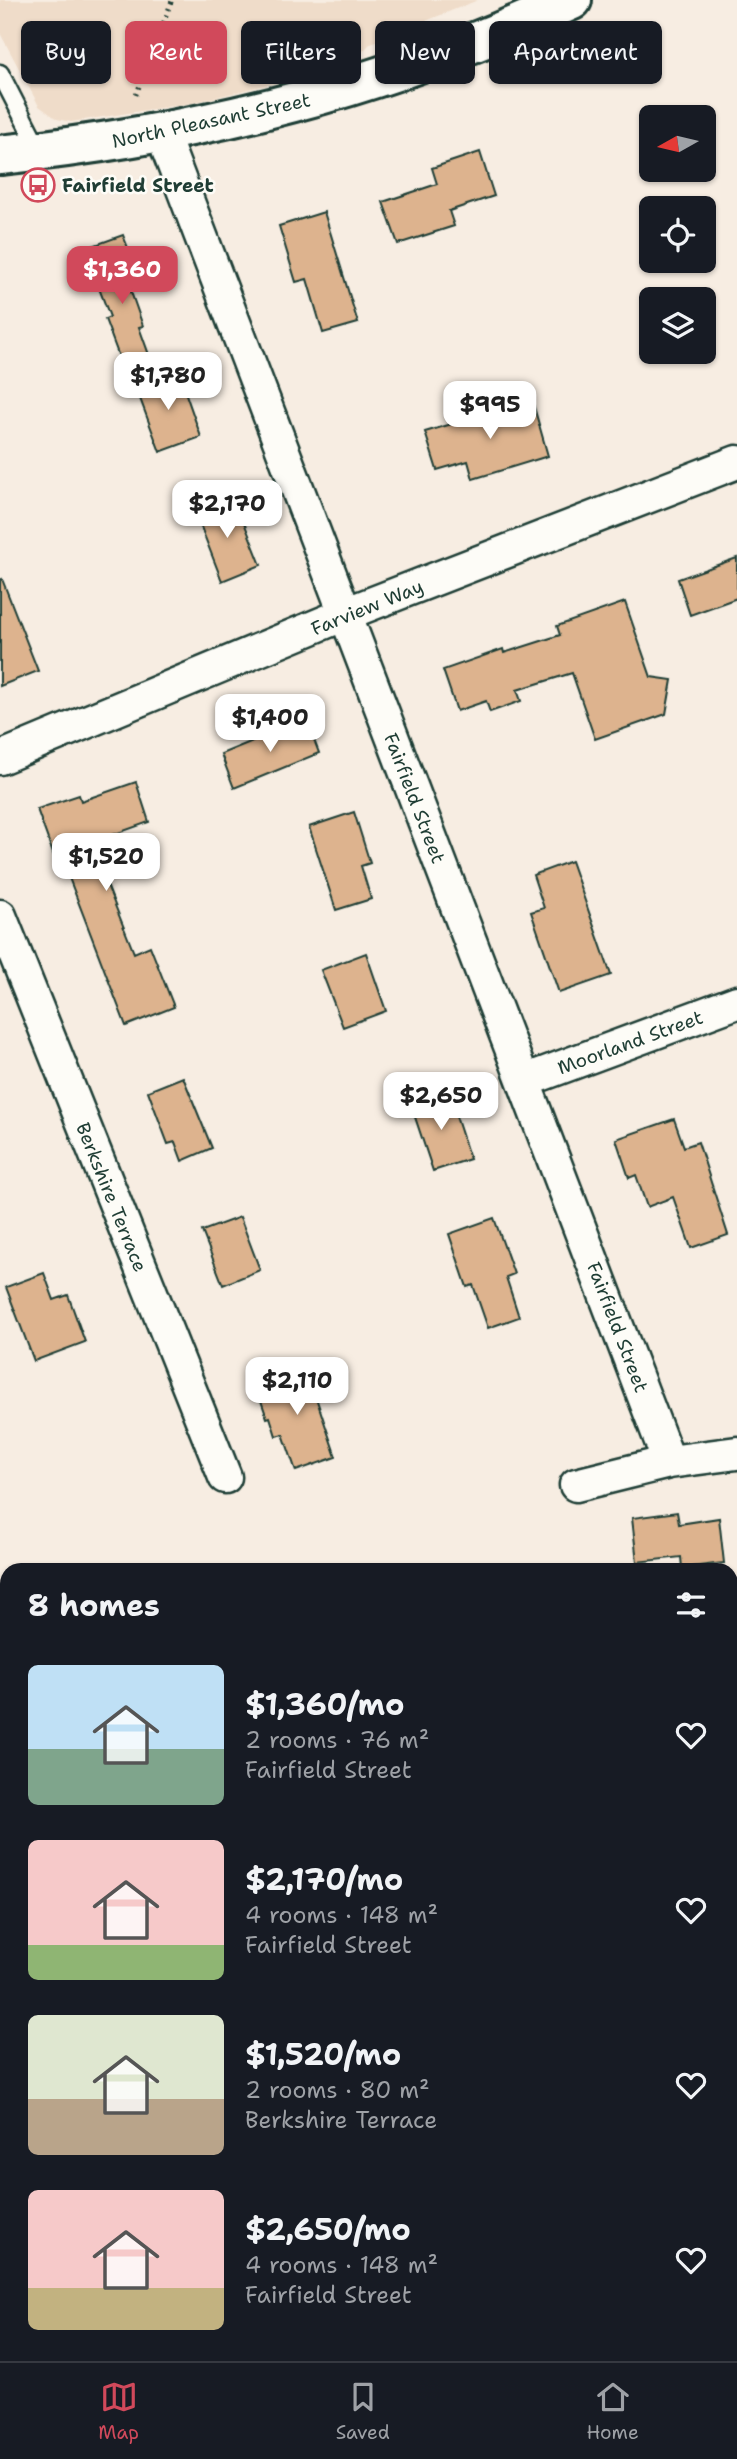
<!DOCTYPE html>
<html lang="en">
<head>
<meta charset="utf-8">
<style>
	:root { --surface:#171b24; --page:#20242c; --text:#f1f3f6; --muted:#9ea1a6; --line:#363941; --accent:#d1495b }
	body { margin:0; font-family:"Shantell Sans",sans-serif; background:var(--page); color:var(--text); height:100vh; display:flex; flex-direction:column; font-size:26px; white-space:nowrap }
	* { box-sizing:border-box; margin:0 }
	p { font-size:23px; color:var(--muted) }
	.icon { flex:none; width:38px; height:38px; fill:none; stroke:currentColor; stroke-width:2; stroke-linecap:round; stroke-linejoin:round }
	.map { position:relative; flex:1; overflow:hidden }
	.details { position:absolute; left:0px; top:1563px; width:738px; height:800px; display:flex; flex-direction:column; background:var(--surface); border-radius:21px 21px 0 0; box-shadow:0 2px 5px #0004 }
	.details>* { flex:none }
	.banner { position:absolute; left:21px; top:21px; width:696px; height:63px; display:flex; gap:14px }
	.needle { width:46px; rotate:262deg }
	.fabs { position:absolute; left:639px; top:105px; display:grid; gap:14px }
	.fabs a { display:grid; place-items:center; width:77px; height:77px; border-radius:10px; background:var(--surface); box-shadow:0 2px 5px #0004; font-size:35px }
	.price { position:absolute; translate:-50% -60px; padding:0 16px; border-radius:14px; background:#fff; color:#222; font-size:23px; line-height:46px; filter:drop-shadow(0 2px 4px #0008) }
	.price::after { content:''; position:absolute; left:50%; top:42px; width:21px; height:16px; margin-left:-10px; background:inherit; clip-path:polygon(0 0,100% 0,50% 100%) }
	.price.active { background:var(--accent); color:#fff }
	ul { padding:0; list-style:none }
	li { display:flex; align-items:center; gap:21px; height:175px; padding:0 28px }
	li span { display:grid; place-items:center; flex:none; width:196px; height:140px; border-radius:10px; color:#555 }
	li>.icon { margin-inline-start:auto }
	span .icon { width:84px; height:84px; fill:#fffc; stroke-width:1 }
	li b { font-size:30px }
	h2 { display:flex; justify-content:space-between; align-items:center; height:84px; padding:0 28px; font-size:30px }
	.tag { padding:0 24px; border-radius:10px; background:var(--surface); box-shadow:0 2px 5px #0004; font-size:24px; line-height:63px }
	.tag.active { background:var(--accent); color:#fff }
	.tabs { display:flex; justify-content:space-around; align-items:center; height:98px; border-top:2px solid var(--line); background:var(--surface); font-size:19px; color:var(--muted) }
	.tabs a { display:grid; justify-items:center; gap:4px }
	.tabs .active { color:var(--accent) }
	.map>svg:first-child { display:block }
</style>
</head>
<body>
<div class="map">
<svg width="737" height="2361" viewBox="0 0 737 2361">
	<defs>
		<pattern id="forest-firs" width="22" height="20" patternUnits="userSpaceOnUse" patternTransform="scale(1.75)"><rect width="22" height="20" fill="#c9dc90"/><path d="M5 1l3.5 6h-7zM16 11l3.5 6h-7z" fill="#acbe7d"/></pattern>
	</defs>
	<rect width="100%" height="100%" fill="#f7ede2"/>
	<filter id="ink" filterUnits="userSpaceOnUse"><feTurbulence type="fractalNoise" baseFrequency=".0143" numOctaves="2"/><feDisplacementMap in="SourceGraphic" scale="14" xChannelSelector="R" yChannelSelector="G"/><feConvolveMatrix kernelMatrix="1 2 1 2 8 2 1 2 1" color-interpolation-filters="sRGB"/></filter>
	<g filter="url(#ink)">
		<!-- built -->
		<path fill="#efdcc9" d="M0,0H478L371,43L354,60L320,72L192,103L71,122L57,119L39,106L0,33Z
			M732,1635L737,2361H0V1752L7,1749V2356H732Z"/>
		<!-- forest -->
		<path fill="url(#forest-firs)" stroke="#748c62" stroke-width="2" d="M732,1624H737V2361H247L246,2356H732Z"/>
		<!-- building -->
		<path fill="#ddb38e" stroke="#1f3d34" stroke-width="2" d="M480,152L494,196L449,211L454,226L398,244L383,202L437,184L432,168Z
			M324,212L358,323L323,333L307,279L296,282L279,226Z
			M123,235L142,284L130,289L143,326L139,327L157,377L130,386L105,319L110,317L84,249Z
			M171,372L176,386L182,383L201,437L160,452L135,385Z
			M532,400L548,456L473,479L468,461L437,470L425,432Z
			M222,498L231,519L241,515L261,565L222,581L194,509Z
			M737,558V598L690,615L678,579Z
			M2,579L38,671L0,686V580Z
			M625,602L651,677L672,680L666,714L595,739L572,673L517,690L521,701L490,712L486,701L457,711L443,670L503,649L504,653L560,635L557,626Z
			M306,719L319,753L234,788L221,754Z
			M136,782L149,822L95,841L106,874L103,875L134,953L150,946L174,1007L126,1026L61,857L55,859L37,809L79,795L81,801Z
			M354,812L370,863L361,866L371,899L336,910L309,827Z
			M571,861L611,975L559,993L531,912L544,908L533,875Z
			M366,953L386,1011L343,1027L321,970Z
			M183,1077L212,1148L182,1161L175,1142L168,1144L148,1091Z
			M448,1092L470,1159L433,1171L411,1105Z
			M674,1119L684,1147L698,1142L728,1235L691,1248L673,1197L647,1207L636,1175L629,1178L616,1139Z
			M240,1217L260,1270L223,1285L202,1231Z
			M494,1218L514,1274L506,1277L519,1317L488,1328L473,1285L467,1287L449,1234Z
			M44,1273L54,1300L68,1295L85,1342L34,1361L6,1287Z
			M305,1365L336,1457L296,1471L283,1434L276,1436L270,1417L267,1418L255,1383Z
			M677,1512L679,1524L719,1518L724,1563L682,1568L681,1557L637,1562L632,1518Z"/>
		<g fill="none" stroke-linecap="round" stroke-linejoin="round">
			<defs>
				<path id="service" d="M0,73L39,149"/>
				<path id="minor" d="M162,134L669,1462
					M0,758L345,614L737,462
					M0,916L225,1477
					M524,1081L737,1002
					M576,1485L669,1462L737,1453"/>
				<path id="secondary" d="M0,155C204,134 387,87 572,0"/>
			</defs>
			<!-- service casing -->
			<use href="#service" stroke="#1f3d34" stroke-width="21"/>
			<!-- minor casing -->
			<use href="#minor" stroke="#1f3d34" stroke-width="37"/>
			<!-- secondary casing -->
			<use href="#secondary" stroke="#1f3d34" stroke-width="44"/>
			<!-- path -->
			<path stroke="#1f3d34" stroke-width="4.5" stroke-dasharray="2 5" stroke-linecap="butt" d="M136,95L172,0"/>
			<!-- service -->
			<use href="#service" stroke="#fdfcf7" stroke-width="16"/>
			<!-- minor -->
			<use href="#minor" stroke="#fdfcf7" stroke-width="32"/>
			<!-- secondary -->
			<use href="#secondary" stroke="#fdfcf7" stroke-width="38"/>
		</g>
	</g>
	<!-- icons -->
	<defs>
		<symbol id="bus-ring" viewBox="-11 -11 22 22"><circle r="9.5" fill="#fdfcf7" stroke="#d1495b" stroke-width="1.5"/><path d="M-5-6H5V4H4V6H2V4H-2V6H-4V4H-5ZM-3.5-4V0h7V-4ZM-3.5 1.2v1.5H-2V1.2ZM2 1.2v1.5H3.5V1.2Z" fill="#d1495b"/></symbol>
	</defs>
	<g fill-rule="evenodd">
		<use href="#bus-ring" x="19" y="166" width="38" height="38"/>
	</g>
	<g text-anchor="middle" stroke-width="5" stroke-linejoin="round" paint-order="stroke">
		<!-- street labels -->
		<g font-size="19" fill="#1f3d34" stroke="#fdfcf7">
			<text transform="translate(211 120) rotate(-12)" y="7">North Pleasant Street</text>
			<text transform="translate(367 607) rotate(-22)" y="7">Farview Way</text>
			<text transform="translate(415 798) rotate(69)" y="7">Fairfield Street</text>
			<text transform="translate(630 1042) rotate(-20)" y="7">Moorland Street</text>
			<text transform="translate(112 1197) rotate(68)" y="7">Berkshire Terrace</text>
			<text transform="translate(618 1327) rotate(69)" y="7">Fairfield Street</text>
		</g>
		<!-- poi labels -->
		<g font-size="19" font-weight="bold" fill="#1f3d34" stroke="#fdfcf7" text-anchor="start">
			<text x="62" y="192">Fairfield Street</text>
		</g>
	</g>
</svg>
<div class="fabs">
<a><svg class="needle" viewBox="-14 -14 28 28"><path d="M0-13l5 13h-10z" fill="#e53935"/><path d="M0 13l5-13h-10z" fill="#9ea1a6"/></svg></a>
<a><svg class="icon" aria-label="locate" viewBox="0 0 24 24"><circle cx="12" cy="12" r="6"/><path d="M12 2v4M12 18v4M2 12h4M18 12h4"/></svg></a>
<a><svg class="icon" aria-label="layers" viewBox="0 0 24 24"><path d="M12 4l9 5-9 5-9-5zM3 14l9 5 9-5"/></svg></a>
</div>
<b class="price active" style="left:122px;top:306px">$1,360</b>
<b class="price" style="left:168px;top:412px">$1,780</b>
<b class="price" style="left:490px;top:441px">$995</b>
<b class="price" style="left:227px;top:540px">$2,170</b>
<b class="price" style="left:270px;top:754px">$1,400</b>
<b class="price" style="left:106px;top:893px">$1,520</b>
<b class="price" style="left:441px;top:1132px">$2,650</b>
<b class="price" style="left:297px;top:1417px">$2,110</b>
<div class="banner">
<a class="tag">Buy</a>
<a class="tag active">Rent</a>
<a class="tag">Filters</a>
<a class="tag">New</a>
<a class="tag">Apartment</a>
</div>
<section class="details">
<h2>8 homes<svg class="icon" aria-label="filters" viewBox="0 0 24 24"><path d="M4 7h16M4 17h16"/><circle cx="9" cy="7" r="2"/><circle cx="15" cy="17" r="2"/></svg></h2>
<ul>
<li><span style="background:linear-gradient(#bfe0f5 60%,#7fa58c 0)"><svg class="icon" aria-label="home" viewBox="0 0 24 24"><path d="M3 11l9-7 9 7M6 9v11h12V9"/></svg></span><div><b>$1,360/mo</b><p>2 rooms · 76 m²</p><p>Fairfield Street</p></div><svg class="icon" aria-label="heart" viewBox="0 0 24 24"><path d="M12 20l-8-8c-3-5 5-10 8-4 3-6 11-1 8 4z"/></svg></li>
<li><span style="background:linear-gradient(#f6c9c9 75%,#8fb573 0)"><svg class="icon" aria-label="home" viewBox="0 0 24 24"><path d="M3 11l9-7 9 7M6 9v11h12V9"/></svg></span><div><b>$2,170/mo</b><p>4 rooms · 148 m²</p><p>Fairfield Street</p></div><svg class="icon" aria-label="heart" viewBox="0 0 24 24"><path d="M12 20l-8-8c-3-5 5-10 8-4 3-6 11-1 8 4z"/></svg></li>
<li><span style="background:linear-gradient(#dfe7d0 60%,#b9a48a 0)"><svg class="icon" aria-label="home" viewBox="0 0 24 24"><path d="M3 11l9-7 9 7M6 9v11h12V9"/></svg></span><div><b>$1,520/mo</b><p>2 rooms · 80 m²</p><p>Berkshire Terrace</p></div><svg class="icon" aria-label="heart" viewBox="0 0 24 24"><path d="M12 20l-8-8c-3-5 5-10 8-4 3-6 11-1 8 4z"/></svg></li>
<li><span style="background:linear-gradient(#f6c9c9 70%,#c2b280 0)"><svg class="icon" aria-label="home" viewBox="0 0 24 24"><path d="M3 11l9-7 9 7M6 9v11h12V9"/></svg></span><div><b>$2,650/mo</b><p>4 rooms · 148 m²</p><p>Fairfield Street</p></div><svg class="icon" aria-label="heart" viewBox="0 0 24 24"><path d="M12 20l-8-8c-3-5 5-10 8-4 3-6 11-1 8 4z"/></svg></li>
</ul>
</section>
</div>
<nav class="tabs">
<a class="active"><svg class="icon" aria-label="map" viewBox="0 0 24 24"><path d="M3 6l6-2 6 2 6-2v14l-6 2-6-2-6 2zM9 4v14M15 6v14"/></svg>Map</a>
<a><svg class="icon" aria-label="saved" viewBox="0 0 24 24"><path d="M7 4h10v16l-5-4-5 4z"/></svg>Saved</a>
<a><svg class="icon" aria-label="home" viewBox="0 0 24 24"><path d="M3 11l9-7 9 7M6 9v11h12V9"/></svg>Home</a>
</nav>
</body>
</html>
